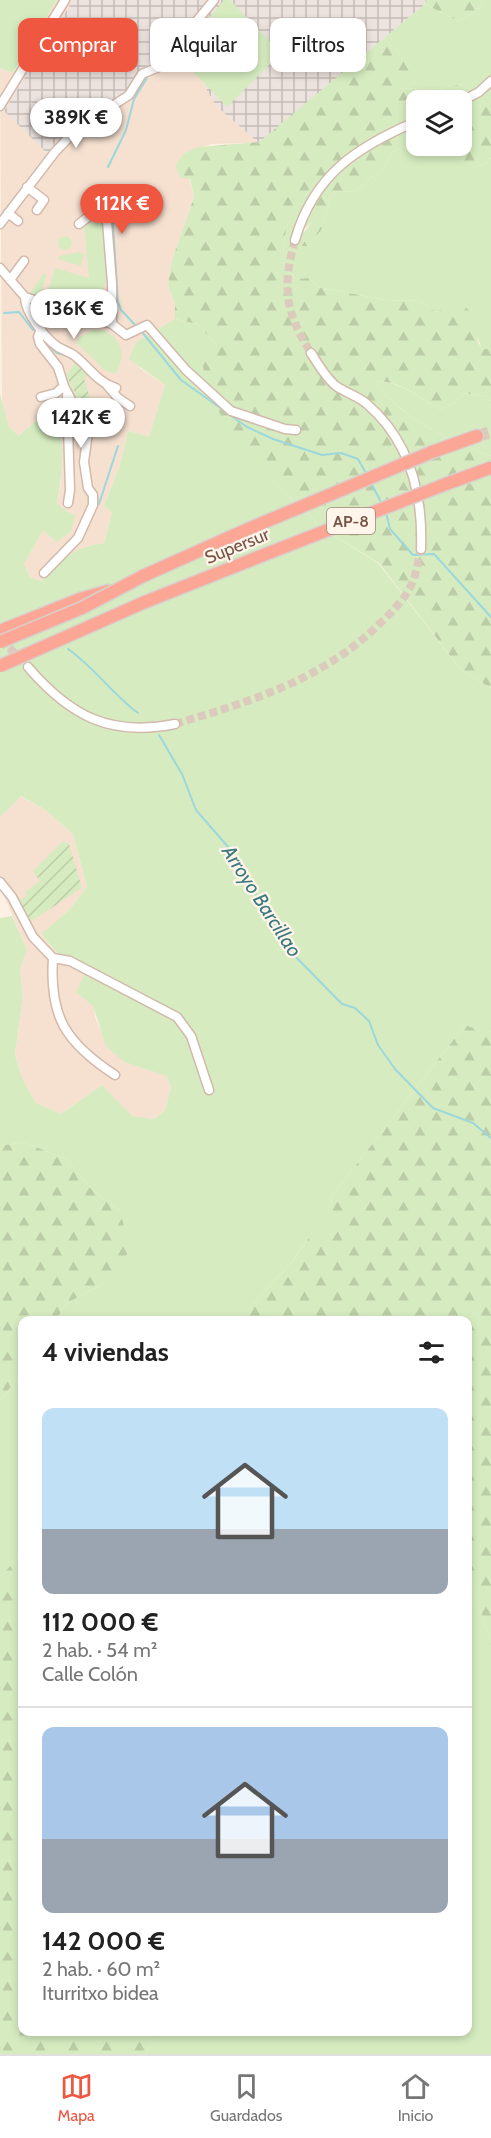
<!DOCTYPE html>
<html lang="es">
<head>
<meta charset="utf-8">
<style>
	:root { --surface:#fff; --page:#f2f2f2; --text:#222; --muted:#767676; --line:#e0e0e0; --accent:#ef5740 }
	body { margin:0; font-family:Cabin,sans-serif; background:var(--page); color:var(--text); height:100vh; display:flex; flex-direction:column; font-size:22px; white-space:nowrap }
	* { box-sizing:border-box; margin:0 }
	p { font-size:20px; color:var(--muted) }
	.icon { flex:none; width:33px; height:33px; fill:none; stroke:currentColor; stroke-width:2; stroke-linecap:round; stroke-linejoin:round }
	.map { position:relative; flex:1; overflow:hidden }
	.details { position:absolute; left:18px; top:1316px; width:454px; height:720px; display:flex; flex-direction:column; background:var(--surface); border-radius:12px; box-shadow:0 3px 9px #0003 }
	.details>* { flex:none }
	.guide { position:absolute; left:18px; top:18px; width:456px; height:54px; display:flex; gap:12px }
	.fabs { position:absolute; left:406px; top:90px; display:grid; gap:12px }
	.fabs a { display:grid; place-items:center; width:66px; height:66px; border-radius:12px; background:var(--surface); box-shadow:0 3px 9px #0003; font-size:30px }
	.price { position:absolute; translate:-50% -51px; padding:0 14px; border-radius:21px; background:#fff; color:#222; font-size:20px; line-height:39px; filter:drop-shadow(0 2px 3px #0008) }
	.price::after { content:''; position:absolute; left:50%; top:36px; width:18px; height:14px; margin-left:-9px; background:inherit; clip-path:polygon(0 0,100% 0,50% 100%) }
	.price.on { background:var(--accent); color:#fff }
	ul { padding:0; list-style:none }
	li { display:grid; align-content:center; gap:12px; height:318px; padding:0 24px }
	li+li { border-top:2px solid var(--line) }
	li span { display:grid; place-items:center; height:186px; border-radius:12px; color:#555 }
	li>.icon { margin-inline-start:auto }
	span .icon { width:108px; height:108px; fill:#fffc; stroke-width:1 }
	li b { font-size:26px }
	h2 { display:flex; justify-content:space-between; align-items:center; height:72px; padding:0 24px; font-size:26px }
	.pill { padding:0 21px; border-radius:12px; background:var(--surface); box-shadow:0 3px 9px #0003; font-size:21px; line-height:54px }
	.pill.on { background:var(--accent); color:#fff }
	.dock { display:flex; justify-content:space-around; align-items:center; height:84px; border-top:2px solid var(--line); background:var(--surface); font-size:16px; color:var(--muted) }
	.dock a { display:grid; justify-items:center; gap:3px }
	.dock .on { color:var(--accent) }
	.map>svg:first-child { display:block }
</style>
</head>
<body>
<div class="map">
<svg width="491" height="2054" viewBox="0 0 491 2054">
	<defs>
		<pattern id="industrial-grid" width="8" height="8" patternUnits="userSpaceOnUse" patternTransform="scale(1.5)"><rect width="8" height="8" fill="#ede3de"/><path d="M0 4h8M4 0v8" fill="none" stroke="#c5bbb6"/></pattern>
		<pattern id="forest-firs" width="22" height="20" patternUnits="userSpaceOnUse" patternTransform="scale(1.5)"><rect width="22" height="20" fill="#d6ecc0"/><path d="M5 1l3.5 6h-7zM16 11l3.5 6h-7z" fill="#bbcca6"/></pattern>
		<pattern id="garden-furrows" width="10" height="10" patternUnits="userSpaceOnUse" patternTransform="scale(1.5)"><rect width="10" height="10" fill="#d6ecc0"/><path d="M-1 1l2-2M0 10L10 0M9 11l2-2" fill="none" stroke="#bbcca6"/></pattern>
	</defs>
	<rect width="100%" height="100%" fill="#fef1e3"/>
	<!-- residential -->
	<path fill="#f6e1d1" d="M57,0H73L4,110L76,127L128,91L140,71L149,64L182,22V46L216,106L259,143L211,144L183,154L194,197L171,263L168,285L175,305V319L136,342L140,368L165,385L149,438L128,431L120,465L104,506L112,512L104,543L88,546L64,559L51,574L41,581L30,577L24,564L57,504L61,482L62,425L58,418L41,416L19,436L9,427L2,407L0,68L14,73Z
		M20,796L44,809L73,834L87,887L69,910L41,935L57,953L72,956L89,965L95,1017L104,1038L124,1062L166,1076L171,1087L165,1110L154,1119L132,1117L102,1085L61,1114L35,1102L22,1077L15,1055L23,996L20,970L27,949L0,887V817Z"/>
	<!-- industrial -->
	<path fill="url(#industrial-grid)" d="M73,0H426L425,4L259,143L216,106L182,46L181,23L149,64L140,71L128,91L76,127L47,153L4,111Z"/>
	<!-- green -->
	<path fill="#d6ecc0" d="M0,0H57L13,73L0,68Z
		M224,0H230L281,53L227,107L180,58L179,53Z
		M484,0H491V88L479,98L460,84L439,89L395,88L403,60L398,51L384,38L425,4L458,21L475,12Z
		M417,140V146H439L450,155L463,158L474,168L485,164L491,158V349L482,350L476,332L452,307L436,312L420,301L385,300L318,287L309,278L296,279L283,266C283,229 288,213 313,184L320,196L311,212V223L303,230L308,246L322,229L330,199L338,191L350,192L361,188L370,178L382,172L392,152Z
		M103,222L108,273L98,314L46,298L55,268L89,278L84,224Z
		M58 243a7 7 0 1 1 14 0a7 7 0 1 1-14 0Z
		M79,252L84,254L81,266L58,259L59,256Z
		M44,273L47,274L40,296L30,293Z
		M175,319L197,324L218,346L272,479L323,529L378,563L461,670L491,688V1031L486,1034L465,1025L331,1197L336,1234L309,1237L291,1263L238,1320H56L67,1303L106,1282L120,1211L89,1187L68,1160L24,1142L0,1146V918L12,916L27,949L20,970L23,996L15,1055L22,1077L35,1102L61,1114L102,1085L132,1116L154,1119L165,1110L171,1087L166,1076L124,1062L106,1046L93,1006L76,992L89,965L72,956L57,953L41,934L69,910L87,887L73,834L44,809L21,796L0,817V394L9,427L19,436L41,416L52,413C69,428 61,482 57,504L75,516L71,531L57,542L43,530L24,564L30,577L41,581C51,575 55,567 63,560C73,550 90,545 104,543L112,512L104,506L120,465L128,431L149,437L165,385L129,359L136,342Z
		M93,330L106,331C123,341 126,358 115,374L106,371L76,343L80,337Z
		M372,381C399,380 419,397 441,410L453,404L465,393L488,397L491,401V456C441,437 409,422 372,381Z
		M22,1372V1553L0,1577V1401Z
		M468,1574L491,1643V2054H146L157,2031H468Z"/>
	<!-- forest -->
	<path fill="url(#forest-firs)" d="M426,0H484L475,12L458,21L425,4Z
		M384,38L398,51L410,72L396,88L439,89L460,84L479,98L491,88V158L485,164L474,168C463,157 451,156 439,147L462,146V100H417V140L392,152L382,172L370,178L361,188L350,192L338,191L330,199L322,229L308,246H302L299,239L311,223V212L320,196L313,185C288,213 283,229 283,266L296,279L309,278L318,287L385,300L420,301L436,312L460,302L476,317L478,342L482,349H491V401L488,397L465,393L453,404L441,410C420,398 398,378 373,382C409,422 441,437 491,456V688L461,670L379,563L323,529L272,479L229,429L209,395L202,362L218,346L197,324L175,319V305L168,285L171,263L194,197L190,179L181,178L175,166L183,154L198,147L259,142Z
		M465,1025L486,1033L491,1031V1643L468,1574V1320H238L291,1263L310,1236L335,1234L331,1197Z
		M24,1142L68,1160L89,1187L120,1211L130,1250L106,1282L67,1303L56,1320H22V1372L0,1401V1146Z
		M22,1553V2031H157L146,2054H0V1577Z"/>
	<!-- garden -->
	<path fill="url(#garden-furrows)" d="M75,363L88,375L84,379L90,398L80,404L66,375Z
		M63,841L69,844L82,888L30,922L16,902L27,896L25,892L40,881L33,871Z"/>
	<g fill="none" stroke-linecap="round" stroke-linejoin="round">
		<!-- stream -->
		<path stroke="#9cd7db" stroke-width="2" d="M108,167L126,130L134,99L147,78
			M112,209L118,302L121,310L138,328
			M4,313L19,312L33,330
			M142,332L181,380L247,427L273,439L322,455L341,453L358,459L367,475
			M43,341L57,353L68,356
			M371,483L382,504
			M99,504L118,446
			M386,512L390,529L413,555L434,554L491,617
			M68,649C94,667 112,694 138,713
			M159,735L182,774L196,810L229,848L287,948L342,1004L355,1008L369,1021L378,1045L395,1069L433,1108L473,1123L491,1138"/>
		<!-- minor-tunnel -->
		<path stroke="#dccabc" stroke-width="8" stroke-dasharray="8 4" stroke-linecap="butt" d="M295,240C282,287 285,312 311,353
			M1,639L28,667
			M175,724C248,702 320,681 376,627C390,614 406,599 413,581C417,571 418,560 421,549"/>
		<!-- highway-tunnel -->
		<path stroke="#dccabc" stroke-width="12" stroke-dasharray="12 6" stroke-linecap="butt" d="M477,436L491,432"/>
		<defs>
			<path id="minor" d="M462,101L479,92L491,81
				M0,106L65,0
				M27,187L44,200L37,210
				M8,213L18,221
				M0,224L55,152L76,130L129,95L142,74L159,67L214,0
				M79,224L98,209H106L112,283V324
				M295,240C314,174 357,147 417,121
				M0,268L25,297L112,324L126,335L147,325L186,370L231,411L285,429L296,430
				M10,280L24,261
				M25,297C25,313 45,338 58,347C63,350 70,352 75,356C89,367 98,383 116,388
				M41,329L38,337L40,344L58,367L64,386L88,432L84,462L88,488L93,495V505L78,538L44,573
				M311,353C318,364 326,378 336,386C346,393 358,396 367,404C411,442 423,495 421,549
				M107,385L118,398L130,406
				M67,396L70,490L68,503
				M41,397L56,393L64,386
				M28,667C70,716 110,737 175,724
				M0,882L12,897L33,937L53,958C49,1017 66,1043 115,1075
				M53,958L70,961L177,1017L191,1036L209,1090"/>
			<path id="highway" d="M432,452L477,436
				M446,484L490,468
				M143,576L248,529
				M145,602L256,558
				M0,631L80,599L108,591"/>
		</defs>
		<!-- minor casing -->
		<use href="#minor" stroke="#d2b9ab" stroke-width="11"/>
		<!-- highway casing -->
		<use href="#highway" stroke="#d9cfcb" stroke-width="15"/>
		<!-- minor -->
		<use href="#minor" stroke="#fff" stroke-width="8"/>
		<!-- highway -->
		<use href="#highway" stroke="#fca796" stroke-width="12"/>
		<defs>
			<path id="highway-bridge" d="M248,529L432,452
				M256,558L446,484
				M0,642L82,608L143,576
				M0,666L145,602"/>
		</defs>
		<!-- highway-bridge casing -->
		<use href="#highway-bridge" stroke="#d9cfcb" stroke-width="15" stroke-linecap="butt"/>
		<!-- highway-bridge -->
		<use href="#highway-bridge" stroke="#fca796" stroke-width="12"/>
	</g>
	<g text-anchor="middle" stroke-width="4.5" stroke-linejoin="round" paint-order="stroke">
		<!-- shield labels -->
		<rect fill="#fff5ea" stroke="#a08478" stroke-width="1.5" x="327" y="508" width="48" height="26" rx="4.5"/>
		<g font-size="16" font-weight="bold" fill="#775447">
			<text x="351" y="527">AP-8</text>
		</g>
		<!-- street labels -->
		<g font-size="18" fill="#775447" stroke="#fff5ea">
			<text transform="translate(237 546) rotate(-22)" y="6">Supersur</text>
		</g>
		<!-- water labels -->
		<g font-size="20" font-style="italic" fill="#3a797e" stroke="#fff5ea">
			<text transform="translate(262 901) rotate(57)" y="7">Arroyo Barcillao</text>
		</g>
	</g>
</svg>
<div class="fabs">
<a><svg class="icon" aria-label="layers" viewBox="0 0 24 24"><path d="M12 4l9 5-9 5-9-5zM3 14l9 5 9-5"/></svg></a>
</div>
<b class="price" style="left:76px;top:149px">389K €</b>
<b class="price on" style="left:122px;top:235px">112K €</b>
<b class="price" style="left:74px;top:340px">136K €</b>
<b class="price" style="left:81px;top:449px">142K €</b>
<div class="guide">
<a class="pill on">Comprar</a>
<a class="pill">Alquilar</a>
<a class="pill">Filtros</a>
</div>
<section class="details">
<h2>4 viviendas<svg class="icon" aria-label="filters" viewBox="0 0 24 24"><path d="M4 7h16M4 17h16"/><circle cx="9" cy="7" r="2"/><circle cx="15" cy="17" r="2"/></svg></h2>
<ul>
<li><span style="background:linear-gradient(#bfe0f5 65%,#9aa5b1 0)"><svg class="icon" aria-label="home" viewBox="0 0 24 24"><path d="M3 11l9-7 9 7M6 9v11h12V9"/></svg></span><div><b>112 000 €</b><p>2 hab. · 54 m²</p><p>Calle Colón</p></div></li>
<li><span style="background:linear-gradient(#a9c7e8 60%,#9aa5b1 0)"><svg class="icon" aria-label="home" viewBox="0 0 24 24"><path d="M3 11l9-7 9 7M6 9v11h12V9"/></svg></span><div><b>142 000 €</b><p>2 hab. · 60 m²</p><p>Iturritxo bidea</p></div></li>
</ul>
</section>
</div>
<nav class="dock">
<a class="on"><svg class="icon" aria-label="map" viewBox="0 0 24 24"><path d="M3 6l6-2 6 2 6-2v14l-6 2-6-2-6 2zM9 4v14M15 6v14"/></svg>Mapa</a>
<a><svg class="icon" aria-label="saved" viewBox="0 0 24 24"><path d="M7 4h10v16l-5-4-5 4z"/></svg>Guardados</a>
<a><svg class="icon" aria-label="home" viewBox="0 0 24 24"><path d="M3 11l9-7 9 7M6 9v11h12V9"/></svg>Inicio</a>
</nav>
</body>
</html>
